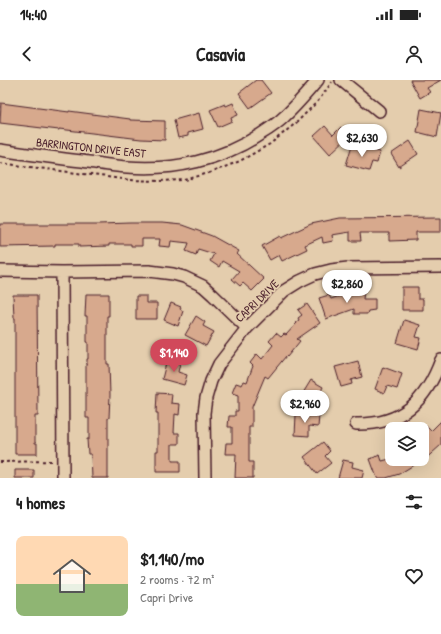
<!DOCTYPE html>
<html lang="en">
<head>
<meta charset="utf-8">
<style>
	:root { --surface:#fff; --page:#f2f2f2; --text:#222; --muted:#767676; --line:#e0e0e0; --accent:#d1495b }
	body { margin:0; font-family:"Patrick Hand",sans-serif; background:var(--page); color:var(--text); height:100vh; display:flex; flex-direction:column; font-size:15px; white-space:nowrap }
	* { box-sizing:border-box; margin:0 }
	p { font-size:13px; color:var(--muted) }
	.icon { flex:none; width:22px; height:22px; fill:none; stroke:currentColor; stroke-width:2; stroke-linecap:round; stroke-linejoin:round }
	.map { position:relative; height:398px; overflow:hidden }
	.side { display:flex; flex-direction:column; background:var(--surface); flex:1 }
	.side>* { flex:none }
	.controls { position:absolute; left:385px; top:342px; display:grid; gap:8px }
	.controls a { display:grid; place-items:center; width:44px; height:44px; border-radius:8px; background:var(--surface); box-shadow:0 4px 16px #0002; font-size:20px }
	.price { position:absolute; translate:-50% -34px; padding:0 9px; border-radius:14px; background:#fff; color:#222; font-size:13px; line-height:26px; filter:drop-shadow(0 1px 2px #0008) }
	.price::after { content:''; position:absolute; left:50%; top:24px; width:12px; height:9px; margin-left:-6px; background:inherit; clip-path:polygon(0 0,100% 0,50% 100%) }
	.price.current { background:var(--accent); color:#fff }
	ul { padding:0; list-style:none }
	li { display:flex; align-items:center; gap:12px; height:100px; padding:0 16px }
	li+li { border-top:1px solid var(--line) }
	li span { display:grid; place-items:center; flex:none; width:112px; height:80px; border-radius:8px; color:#555 }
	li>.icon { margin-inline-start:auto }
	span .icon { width:48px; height:48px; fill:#fffc; stroke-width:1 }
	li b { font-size:17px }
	h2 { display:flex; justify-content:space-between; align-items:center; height:48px; padding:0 16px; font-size:17px }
	.status { display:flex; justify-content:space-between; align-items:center; height:28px; padding:0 20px; background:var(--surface); direction:ltr }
	.status svg { height:11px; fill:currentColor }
	header { display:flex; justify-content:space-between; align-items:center; height:52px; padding:0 16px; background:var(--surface); font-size:18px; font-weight:700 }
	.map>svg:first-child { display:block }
</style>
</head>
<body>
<div class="status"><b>14:40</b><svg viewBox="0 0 49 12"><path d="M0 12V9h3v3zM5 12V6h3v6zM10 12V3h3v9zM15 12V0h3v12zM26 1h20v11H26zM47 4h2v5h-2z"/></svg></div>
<header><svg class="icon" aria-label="back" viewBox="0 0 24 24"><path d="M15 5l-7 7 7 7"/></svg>Casavia<svg class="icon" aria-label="person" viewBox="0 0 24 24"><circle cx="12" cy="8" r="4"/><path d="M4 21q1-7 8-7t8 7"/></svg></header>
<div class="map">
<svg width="441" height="398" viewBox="0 0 441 398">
	<rect width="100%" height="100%" fill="#e4cdad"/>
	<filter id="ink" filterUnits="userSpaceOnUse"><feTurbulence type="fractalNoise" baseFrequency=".025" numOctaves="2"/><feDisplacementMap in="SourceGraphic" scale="8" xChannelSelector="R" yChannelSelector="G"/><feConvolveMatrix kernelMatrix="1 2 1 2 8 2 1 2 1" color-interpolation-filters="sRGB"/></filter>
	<g filter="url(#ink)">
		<!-- building -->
		<path fill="#d7a98d" stroke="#4a1f2b" d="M256,0H261L271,13L250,28L239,13Z
			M410,0H441L427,8L430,12L420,18Z
			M1,23L69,32V31L130,39V40L165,41V60L141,59L59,49V50L0,43Z
			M233,23L238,35L231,38L232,41L218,47L210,30L225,24L226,26Z
			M421,29L441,33L437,57L417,52Z
			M199,33L203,49L188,53V56L178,58L174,40Z
			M325,46L333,55L341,47L349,56L330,74L314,56Z
			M410,61L418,74L399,87L391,74Z
			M352,65L380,72L377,83L372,82L369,91L346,85Z
			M441,137V152H416V160L389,161V153H360L361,161H350V152L332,155L333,161L323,163L322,157L305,165L307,169L282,181L279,175L270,180L262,166L280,156L281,158L311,144L340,138Z
			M131,143H162L182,145L212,156L239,171L237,174L264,199L252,211L243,203L240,206L232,199L239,191L222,181L219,187L210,181L214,174L198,169L196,175L186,171L189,163L171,161L170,167L159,166L160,159H142V166H131V164H109V166L79,167V164H55V166L0,167V144H99Z
			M402,207H418V219H423V230H402Z
			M354,211H364L363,219H375V230L368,231L367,234H354V229L326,239L319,218L329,215L331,219Z
			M86,214H109V236H107V284H109L110,315L109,338H108V398H92L91,374H88L87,359H89V338H86V284H87V279H88V262H87V236H85Z
			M13,215H37L38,336H35V363H37V374H15V238H14Z
			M136,216H146V223H157V239H136Z
			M171,223L181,227L180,229L183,231L178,246L164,240Z
			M307,224L320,243L297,259L300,261L287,277L286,276L268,298L265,296L252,327V347H249V382H253V398H235L236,374H225L226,363H232V347H228L229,336H235V331H238V315L232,313L236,303L242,305L244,301L247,302L253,286L250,283L257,274L262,279L273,265L269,261L276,253L281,257L284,254L286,255L296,244L295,243L299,240L298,238L302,235L298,230Z
			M196,236L205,242L203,246L214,252L206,266L185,255Z
			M404,240L420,245L416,257L421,258L418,269L397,263Z
			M167,279L180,283L178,292L187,295L184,305L162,299Z
			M358,281L362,297L351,300L352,304L341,307L335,287Z
			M383,287L402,294L397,309L387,306L384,313L375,309Z
			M311,300L323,307L320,313H317L326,319L321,329L302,317L300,318Z
			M157,313L172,314L171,323L180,324L179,335L175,334L174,353H179V364H172V381H180V392H156V371H158V333H156Z
			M296,335L319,336L318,347L309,346V356L295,355Z
			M441,341V365L422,382V380L399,394L386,398H377L370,379L380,375L382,381L390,379H422V350L426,346L431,351Z
			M323,362L330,371L325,376L331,383L317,394L304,377Z
			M343,380L353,382L352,387L364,390L362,398H338Z
			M15,390H34V398H15Z"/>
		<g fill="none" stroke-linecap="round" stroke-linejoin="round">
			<defs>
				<path id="minor" d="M341,0L379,31
					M0,70C27,74 54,78 82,81C97,83 112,86 127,87C174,91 221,80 261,54C269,49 278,43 285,36C297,25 307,13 318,0
					M0,191L62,192L149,191L173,194L184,197L203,206L213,215L247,248
					M62,192L63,398
					M356,344C402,345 426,321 441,280
					M205,398L204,333L206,318L211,301L219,284L247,248L284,211L300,201L315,194L331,190L348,188L441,187"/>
			</defs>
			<!-- minor casing -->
			<use href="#minor" stroke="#4a1f2b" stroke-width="14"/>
			<!-- path -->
			<path stroke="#4a1f2b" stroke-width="2" stroke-dasharray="3 3" stroke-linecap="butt" d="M0,83L130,100L160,101L185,100L212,92L240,81L270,64L296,43L319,20L332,2
				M0,382L53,381"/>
			<!-- minor -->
			<use href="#minor" stroke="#e4cdad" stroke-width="11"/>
		</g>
	</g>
	<g text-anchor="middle" stroke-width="3.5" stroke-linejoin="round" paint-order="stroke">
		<!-- street labels -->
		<g font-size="12" fill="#4a1f2b" stroke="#e4cdad">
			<text transform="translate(91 68) rotate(6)" y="4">BARRINGTON DRIVE EAST</text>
			<text transform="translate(257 221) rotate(-44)" y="4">CAPRI DRIVE</text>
		</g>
	</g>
</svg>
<div class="controls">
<a><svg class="icon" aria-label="layers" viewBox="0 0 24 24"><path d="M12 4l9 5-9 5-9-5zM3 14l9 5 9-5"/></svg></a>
</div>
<b class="price" style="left:362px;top:78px">$2,630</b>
<b class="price" style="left:347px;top:224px">$2,860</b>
<b class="price current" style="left:174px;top:293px">$1,140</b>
<b class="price" style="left:305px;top:344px">$2,960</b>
</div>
<section class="side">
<h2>4 homes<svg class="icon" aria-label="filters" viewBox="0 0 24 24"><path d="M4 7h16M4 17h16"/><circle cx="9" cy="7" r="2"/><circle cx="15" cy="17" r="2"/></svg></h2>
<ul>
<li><span style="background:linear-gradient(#ffd9b3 60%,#8fb573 0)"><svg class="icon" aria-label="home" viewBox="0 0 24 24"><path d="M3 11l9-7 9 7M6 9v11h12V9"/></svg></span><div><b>$1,140/mo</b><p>2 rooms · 72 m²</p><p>Capri Drive</p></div><svg class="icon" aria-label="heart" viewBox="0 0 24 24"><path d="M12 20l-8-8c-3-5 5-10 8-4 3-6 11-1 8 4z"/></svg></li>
</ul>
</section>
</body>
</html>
